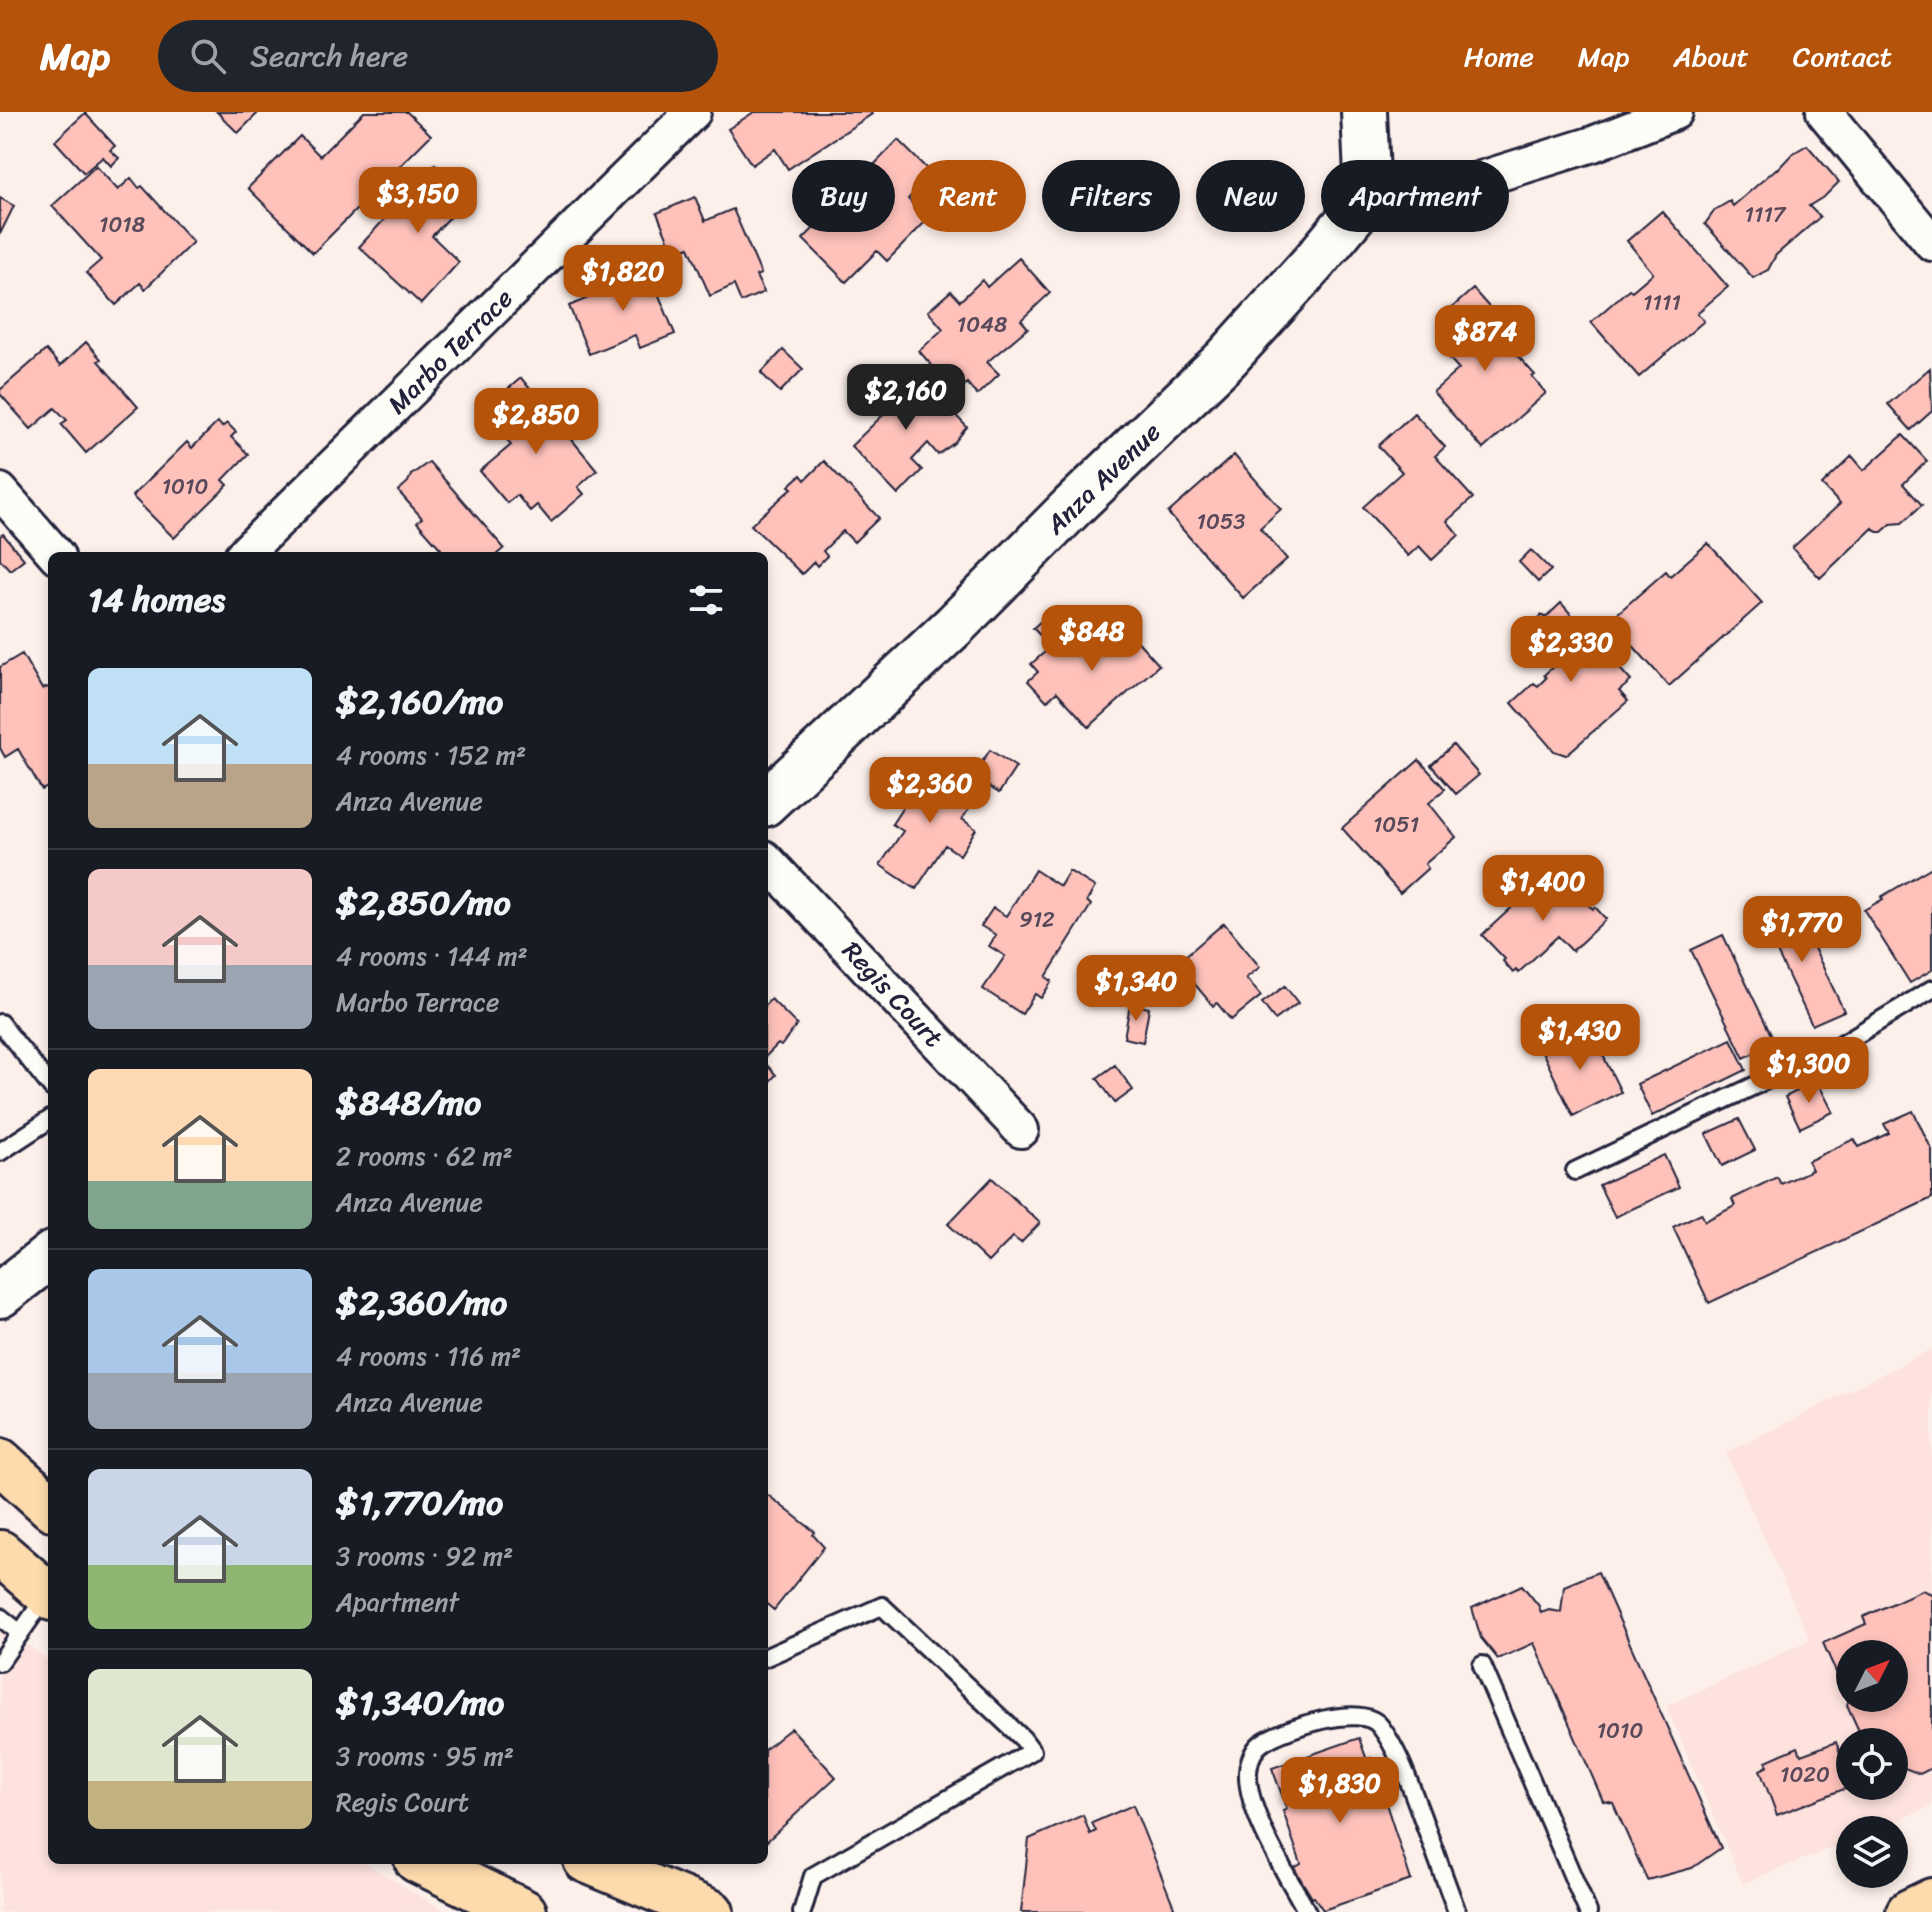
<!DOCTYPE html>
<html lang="en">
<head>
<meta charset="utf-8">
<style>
	:root { --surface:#171b24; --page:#20242c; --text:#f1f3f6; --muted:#9ea1a6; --line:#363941; --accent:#b45309 }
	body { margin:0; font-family:Sriracha,sans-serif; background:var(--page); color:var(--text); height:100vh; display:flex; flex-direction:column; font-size:30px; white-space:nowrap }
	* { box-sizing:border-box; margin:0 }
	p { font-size:26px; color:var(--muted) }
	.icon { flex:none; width:44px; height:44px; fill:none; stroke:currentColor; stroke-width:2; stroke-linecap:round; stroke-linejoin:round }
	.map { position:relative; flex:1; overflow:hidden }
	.sheet { position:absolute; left:48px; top:440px; width:720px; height:1312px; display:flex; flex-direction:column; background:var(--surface); border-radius:12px; box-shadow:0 4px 12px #0003 }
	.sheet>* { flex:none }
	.hud { position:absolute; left:792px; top:48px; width:760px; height:72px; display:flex; gap:16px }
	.needle { width:52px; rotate:48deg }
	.buttons { position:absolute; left:1836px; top:1528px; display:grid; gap:16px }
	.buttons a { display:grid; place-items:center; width:72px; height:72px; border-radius:50%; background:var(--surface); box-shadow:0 4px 12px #0003; font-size:40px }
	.price { position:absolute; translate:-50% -68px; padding:0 18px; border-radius:16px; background:var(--accent); color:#fff; font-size:26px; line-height:52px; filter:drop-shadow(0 2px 4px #0008) }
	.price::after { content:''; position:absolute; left:50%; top:48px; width:24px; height:18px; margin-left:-12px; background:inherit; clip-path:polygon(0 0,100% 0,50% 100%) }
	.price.current { background:#222; color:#fff }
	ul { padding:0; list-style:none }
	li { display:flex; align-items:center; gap:24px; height:200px; padding:0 40px }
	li+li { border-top:2px solid var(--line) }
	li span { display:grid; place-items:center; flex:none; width:224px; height:160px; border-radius:12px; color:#555 }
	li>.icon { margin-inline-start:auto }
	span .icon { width:96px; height:96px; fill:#fffc; stroke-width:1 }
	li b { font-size:34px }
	h2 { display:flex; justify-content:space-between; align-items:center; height:96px; padding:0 40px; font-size:34px }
	.tag { padding:0 28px; border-radius:36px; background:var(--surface); box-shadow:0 4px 12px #0003; font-size:28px; line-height:72px }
	.tag.current { background:var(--accent); color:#fff }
	header { display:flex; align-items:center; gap:48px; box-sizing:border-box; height:112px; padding:0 40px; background:var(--accent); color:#fff }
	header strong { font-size:38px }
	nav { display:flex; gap:44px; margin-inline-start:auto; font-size:28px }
	.search { width:560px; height:72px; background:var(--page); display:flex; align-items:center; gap:20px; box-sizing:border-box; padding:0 28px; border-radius:44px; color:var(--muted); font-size:30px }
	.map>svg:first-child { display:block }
</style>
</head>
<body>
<header>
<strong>Map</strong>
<div class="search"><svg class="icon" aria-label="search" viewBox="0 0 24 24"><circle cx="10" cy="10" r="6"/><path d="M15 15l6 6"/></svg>Search here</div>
<nav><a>Home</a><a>Map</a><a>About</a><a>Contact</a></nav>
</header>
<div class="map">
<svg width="1932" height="1800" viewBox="0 0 1932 1800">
	<rect width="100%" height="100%" fill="#fdf0eb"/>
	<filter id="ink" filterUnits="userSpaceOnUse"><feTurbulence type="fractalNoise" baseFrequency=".0125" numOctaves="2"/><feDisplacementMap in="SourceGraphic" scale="16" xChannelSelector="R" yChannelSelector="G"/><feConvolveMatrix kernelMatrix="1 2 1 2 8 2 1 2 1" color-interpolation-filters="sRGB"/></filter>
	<g filter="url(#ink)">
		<!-- built -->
		<path fill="#fde2dd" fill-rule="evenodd" d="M1932,1237V1694L1874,1718H1850V1728L1743,1772L1666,1594L1810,1528L1726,1341ZM1850,1542H1894V1586H1850ZM1850,1630H1894V1674H1850Z
			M0,1513L52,1551V1748H360L446,1800H0Z"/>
		<!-- building -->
		<path fill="#fec2bb" stroke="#22223b" stroke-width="2" d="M217,0H259L238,21Z
			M364,0H407L431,23L313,141L248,76L300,24L320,44Z
			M754,0H870L872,2L788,57L775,37L752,53L728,17Z
			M85,1L115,34L110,38L119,46L111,54L103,45L84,61L55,29Z
			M898,28L932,62L908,87L928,107L887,149L877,139L846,170L803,127L827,103L823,99L837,83L841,87Z
			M1807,33L1839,70L1825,84L1809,94L1820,105L1776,143L1768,158L1753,166L1705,112L1715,98L1730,89L1733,94L1777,56L1778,57L1792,42Z
			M435,52L470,84L432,124L459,150L421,192L359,135Z
			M96,54L118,78L131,66L139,76L142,74L193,130L145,177L140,171L116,193L86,161L101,148L52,94Z
			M695,85L705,109L733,97L761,162L756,164L764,180L741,190L734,173L710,184L689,135L674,142L657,101Z
			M0,86L14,94L0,122Z
			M1662,99L1728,175L1697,201L1704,209L1639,265L1591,210L1629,177L1632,179L1653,161L1627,129Z
			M1019,146L1050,181L1021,208L1028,216L987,250L999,262L977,283L967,271L956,281L919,239L943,217L928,199L951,179L960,189L982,168L987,175Z
			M646,152L675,222L640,236L635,223L589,242L569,194L602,180L600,176L618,169L616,164Z
			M1473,177L1503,211L1495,218L1535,263L1532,265L1546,281L1483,337L1433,280L1459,257L1450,247L1462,236L1438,208Z
			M86,230L101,247L98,249L138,295L86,341L61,312L67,308L55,296L31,317L0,282V278L46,238L60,254Z
			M783,238L803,257L780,280L761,261Z
			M1930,256L1932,299L1911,318L1888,292Z
			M521,266L597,358L578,375L584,382L551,410L537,393L530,399L517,383L507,391L480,359L511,333L505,325L511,320L489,293Z
			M889,266L904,282L920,267L967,315L954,331L938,343L928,331L912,348L922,358L898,383L851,334L884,302L869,286Z
			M1414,301L1445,335L1435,344L1473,386L1447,409L1459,423L1432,448L1419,434L1408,444L1363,395L1402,360L1378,334Z
			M218,310L222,315L227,311L236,320L231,325L248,342L223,368L228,373L174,426L132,384L187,330L192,336Z
			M1903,323L1927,349L1903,372L1922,393L1902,411L1891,412L1882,420H1877L1873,416L1820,466L1792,436L1840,392L1822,373L1852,344L1864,358Z
			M1234,343L1281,397L1260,416L1287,447L1243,486L1168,401Z
			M824,349L879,406L854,430L843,419L823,439L827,444L817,454L814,450L802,462L751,413L792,376L789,374L801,363L805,368Z
			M429,350L504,436L495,444H434L441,437L417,410L422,406L398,379L408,370L411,363Z
			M3,422L24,447L10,458L0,447V424Z
			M1708,431L1762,491L1669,574L1610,508L1666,459L1670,464Z
			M1531,438L1551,458L1538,470L1519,450Z
			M1561,491L1631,569L1619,579L1628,589L1566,643L1554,639L1512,591L1534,571L1538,574L1546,566L1544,563L1557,551L1527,516L1542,503L1545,506Z
			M1051,500L1066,518L1049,533L1033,516Z
			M1125,515L1159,553L1089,615L1057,580L1047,589L1028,569L1038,560L1031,552L1069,519L1085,537L1088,535L1093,540L1092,544Z
			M22,542L42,577L52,574V673L42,678L18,637L5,645L0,636V555Z
			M1453,633L1479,663L1456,682L1431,653Z
			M990,638L1016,655L999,681L973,664Z
			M1419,648L1445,677L1429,691L1456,725L1425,752L1428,756L1400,781L1342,716Z
			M932,651L979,683L962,707L976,717L960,743L945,733L916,777L880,753L903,719L892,712Z
			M1932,755V858L1910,871L1864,798L1883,787L1881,785Z
			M1035,758L1060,774L1069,759L1095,775L1087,789L1091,793L1046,865L1052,869L1041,886L1035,882L1022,902L983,877L1005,844L989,834L996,823L981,814L993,796L1006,804Z
			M1549,761L1565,773L1564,777L1571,784L1578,778L1590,789L1587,792L1593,797L1595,795L1606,807L1572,839L1558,824L1518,861L1516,858L1513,861L1503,849L1505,847L1482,823Z
			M1792,790L1844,899L1812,913L1760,805Z
			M1224,811L1260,855L1246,866L1261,884L1231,908L1217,891L1213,894L1177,851Z
			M1723,823L1775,931L1744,946L1691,838Z
			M1285,874L1298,891L1275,908L1262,891Z
			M771,887L797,913L781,934L778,932L764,946V894Z
			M1130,892L1149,896L1143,930L1124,926Z
			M1561,920L1569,937L1594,925L1621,980L1573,1004L1538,931Z
			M1731,927L1746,958L1652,1004L1637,972Z
			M764,950L776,963L764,975Z
			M1115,953L1133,978L1115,991L1097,966Z
			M1817,969L1833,1000L1800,1016L1785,985Z
			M1913,999L1932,1038V1086L1709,1191L1673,1115L1701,1101L1705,1109L1735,1094L1732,1087L1777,1065L1781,1072L1812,1058L1808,1049L1854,1027L1859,1035L1889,1021L1884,1012Z
			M1739,1007L1755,1038L1722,1054L1706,1022Z
			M1664,1043L1679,1075L1615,1105L1599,1073Z
			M992,1066L1040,1111L1021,1131L1013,1125L988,1150L948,1112Z
			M764,1380L815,1420L813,1423L824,1435L774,1498L764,1490Z
			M1598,1460L1721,1736L1692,1756L1647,1768L1613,1691L1603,1689L1534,1531L1498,1547L1481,1526L1472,1496L1522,1473L1539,1494L1541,1501L1549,1498L1561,1500L1564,1474Z
			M1922,1478L1932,1482V1656L1920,1662L1894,1652V1630H1864L1847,1593L1850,1584L1894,1586V1542H1850V1566L1840,1569L1823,1531L1866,1512L1863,1505Z
			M791,1616L836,1665L764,1732V1638Z
			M1359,1626L1367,1648L1371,1646L1411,1768L1323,1798L1314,1785L1312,1786L1294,1756L1301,1752L1283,1699L1287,1697L1272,1656Z
			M1836,1630L1852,1674L1777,1703L1760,1658L1768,1654L1766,1649L1798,1635L1801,1643Z
			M1133,1693L1174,1795L1165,1800H1021L1029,1727L1083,1703L1090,1722L1096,1719L1092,1711Z"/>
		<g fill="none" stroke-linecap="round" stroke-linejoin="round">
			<defs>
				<path id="lane" d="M0,911L52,976
					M0,1040L52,1006
					M1575,1059L1840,933L1932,877
					M0,1505L20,1521
					M764,1546L882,1494L1023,1627L1032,1639L813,1764L802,1800
					M0,1550L47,1483
					M1482,1553L1588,1800
					M1307,1800C1288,1764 1246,1700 1248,1660C1249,1648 1254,1635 1265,1629C1287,1616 1361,1590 1380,1614C1399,1639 1410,1673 1421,1702C1433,1735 1445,1767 1457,1800"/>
				<path id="street" d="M1824,0L1932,131
					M1368,85L1436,81L1593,32L1675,0
					M0,379L57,444
					M242,444L693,0
					M764,746L1021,1018"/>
				<path id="secondary" d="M764,692L954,514L1072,395L1226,247L1314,150L1368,85L1364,0
					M0,1183L52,1142"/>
				<path id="primary" d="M0,1349L52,1396
					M0,1441L52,1486
					M417,1748L524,1800
					M586,1748L711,1800
					M1909,1800L1932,1789"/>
			</defs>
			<!-- lane casing -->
			<use href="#lane" stroke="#22223b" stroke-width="22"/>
			<!-- street casing -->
			<use href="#street" stroke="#22223b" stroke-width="40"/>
			<!-- secondary casing -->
			<use href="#secondary" stroke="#22223b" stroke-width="50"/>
			<!-- primary casing -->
			<use href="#primary" stroke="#22223b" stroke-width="50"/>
			<!-- lane -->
			<use href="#lane" stroke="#fdfcf7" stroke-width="16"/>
			<!-- street -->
			<use href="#street" stroke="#fdfcf7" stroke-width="34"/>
			<!-- secondary -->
			<use href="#secondary" stroke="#fdfcf7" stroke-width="44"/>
			<!-- primary -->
			<use href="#primary" stroke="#fddbac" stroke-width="44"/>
		</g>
	</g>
	<g text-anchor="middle" stroke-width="8" stroke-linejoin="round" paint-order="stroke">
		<!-- number labels -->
		<g font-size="22" fill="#594a5b">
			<text x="1765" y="110">1117</text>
			<text x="122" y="120">1018</text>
			<text x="1662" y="198">1111</text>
			<text x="982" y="220">1048</text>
			<text x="185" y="382">1010</text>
			<text x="1221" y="417">1053</text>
			<text x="1396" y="720">1051</text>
			<text x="1037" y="815">912</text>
			<text x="1620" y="1626">1010</text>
			<text x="1805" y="1670">1020</text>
		</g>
		<!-- street labels -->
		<g font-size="26" fill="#22223b" stroke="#fdfcf7">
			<text transform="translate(450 239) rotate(-45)" y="9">Marbo Terrace</text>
			<text transform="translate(1103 366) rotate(-44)" y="9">Anza Avenue</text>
			<text transform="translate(893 882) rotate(47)" y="9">Regis Court</text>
		</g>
	</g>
</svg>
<div class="buttons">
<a><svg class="needle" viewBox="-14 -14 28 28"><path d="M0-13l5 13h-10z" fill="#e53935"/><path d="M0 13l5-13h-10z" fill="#9ea1a6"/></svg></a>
<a><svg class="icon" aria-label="locate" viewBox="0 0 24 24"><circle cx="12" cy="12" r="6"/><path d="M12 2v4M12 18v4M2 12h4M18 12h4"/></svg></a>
<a><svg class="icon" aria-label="layers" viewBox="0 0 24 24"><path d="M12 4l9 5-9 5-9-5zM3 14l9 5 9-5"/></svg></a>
</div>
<b class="price" style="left:418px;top:123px">$3,150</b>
<b class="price" style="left:623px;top:201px">$1,820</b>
<b class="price" style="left:1485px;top:261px">$874</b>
<b class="price current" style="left:906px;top:320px">$2,160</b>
<b class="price" style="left:536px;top:344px">$2,850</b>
<b class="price" style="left:1092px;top:561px">$848</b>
<b class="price" style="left:1571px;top:572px">$2,330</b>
<b class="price" style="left:930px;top:713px">$2,360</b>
<b class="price" style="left:1543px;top:811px">$1,400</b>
<b class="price" style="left:1802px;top:852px">$1,770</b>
<b class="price" style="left:1136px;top:911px">$1,340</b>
<b class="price" style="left:1580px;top:960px">$1,430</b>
<b class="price" style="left:1809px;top:993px">$1,300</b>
<b class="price" style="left:1340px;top:1713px">$1,830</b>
<div class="hud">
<a class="tag">Buy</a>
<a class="tag current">Rent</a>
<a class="tag">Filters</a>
<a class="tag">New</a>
<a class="tag">Apartment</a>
</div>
<section class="sheet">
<h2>14 homes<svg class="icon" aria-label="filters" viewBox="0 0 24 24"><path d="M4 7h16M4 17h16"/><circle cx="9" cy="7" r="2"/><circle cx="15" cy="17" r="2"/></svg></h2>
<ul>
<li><span style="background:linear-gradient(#bfe0f5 60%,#b9a48a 0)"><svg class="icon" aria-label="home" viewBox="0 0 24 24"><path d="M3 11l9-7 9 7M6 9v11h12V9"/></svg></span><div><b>$2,160/mo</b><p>4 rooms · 152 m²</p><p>Anza Avenue</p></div></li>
<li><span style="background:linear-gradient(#f6c9c9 60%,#9aa5b1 0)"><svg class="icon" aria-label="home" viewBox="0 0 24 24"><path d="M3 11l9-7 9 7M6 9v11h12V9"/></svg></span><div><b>$2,850/mo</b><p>4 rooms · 144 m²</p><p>Marbo Terrace</p></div></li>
<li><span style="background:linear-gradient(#ffd9b3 70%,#7fa58c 0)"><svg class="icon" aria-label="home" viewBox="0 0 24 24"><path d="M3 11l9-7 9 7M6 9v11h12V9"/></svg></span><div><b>$848/mo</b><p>2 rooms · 62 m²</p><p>Anza Avenue</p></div></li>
<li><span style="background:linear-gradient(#a9c7e8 65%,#9aa5b1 0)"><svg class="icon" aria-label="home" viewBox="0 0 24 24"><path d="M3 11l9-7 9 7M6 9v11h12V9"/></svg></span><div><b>$2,360/mo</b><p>4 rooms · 116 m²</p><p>Anza Avenue</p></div></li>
<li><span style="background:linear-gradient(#c9d6e8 60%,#8fb573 0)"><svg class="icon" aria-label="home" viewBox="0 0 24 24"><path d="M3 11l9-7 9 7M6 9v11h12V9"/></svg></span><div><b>$1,770/mo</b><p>3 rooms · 92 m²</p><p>Apartment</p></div></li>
<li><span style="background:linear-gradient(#dfe7d0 70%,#c2b280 0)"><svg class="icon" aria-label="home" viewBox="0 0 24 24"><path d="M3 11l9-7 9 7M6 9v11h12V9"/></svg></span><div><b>$1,340/mo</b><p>3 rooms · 95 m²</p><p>Regis Court</p></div></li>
</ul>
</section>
</div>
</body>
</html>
